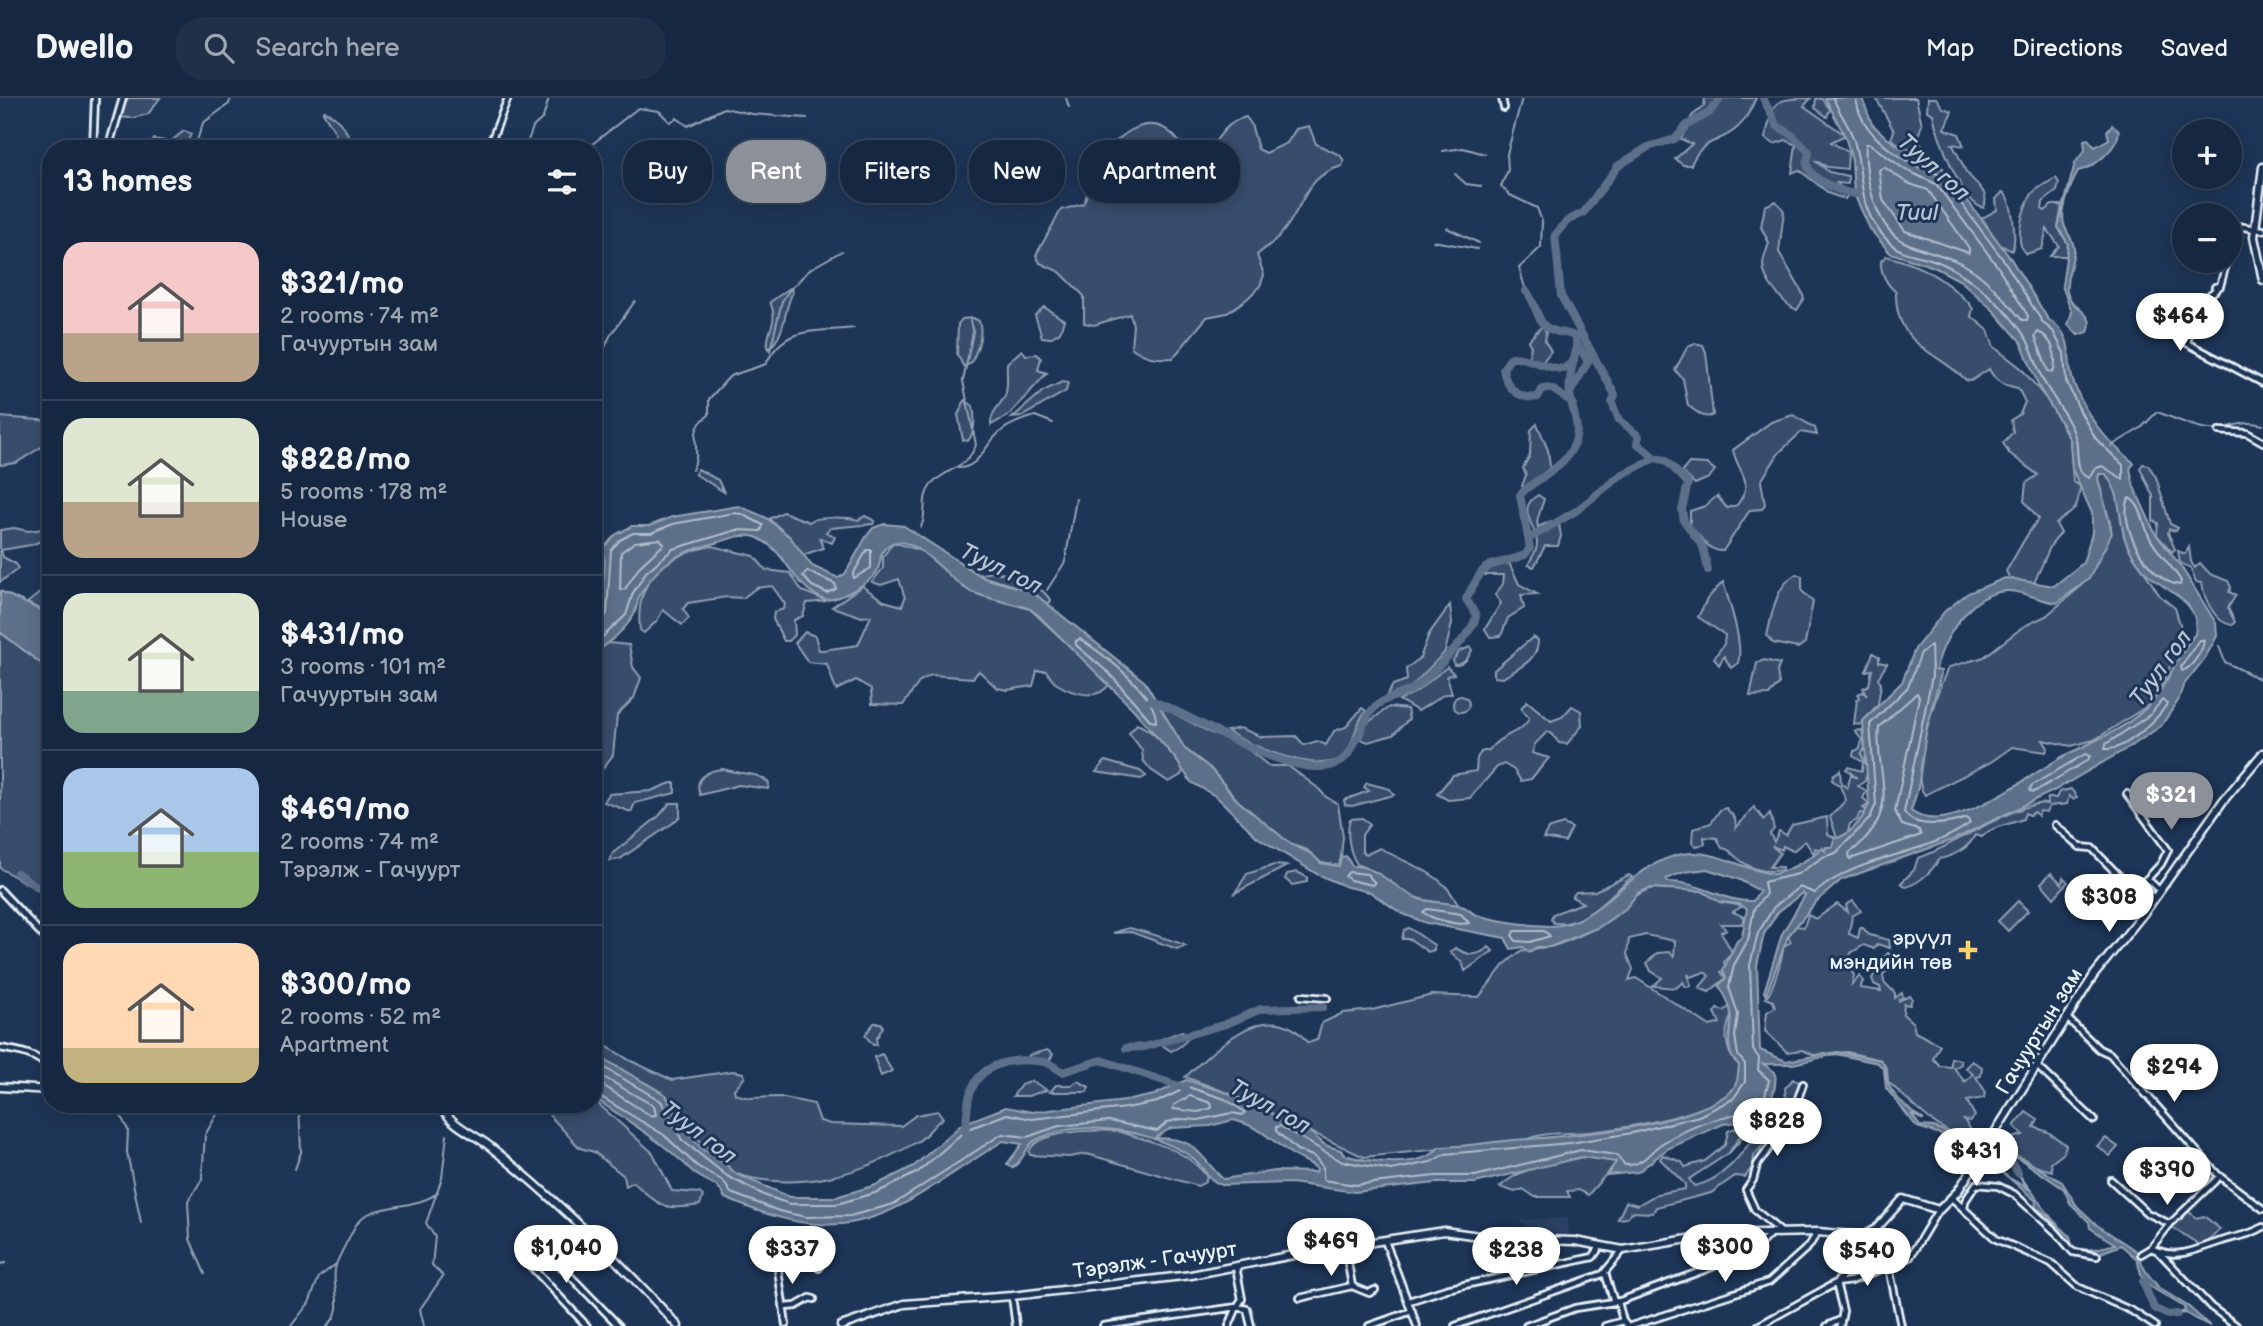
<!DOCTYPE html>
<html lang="en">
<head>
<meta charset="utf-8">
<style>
	:root { --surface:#162841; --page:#1f3048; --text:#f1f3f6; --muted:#9ea6b1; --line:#35445a; --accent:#8c9099 }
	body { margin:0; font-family:"Balsamiq Sans",sans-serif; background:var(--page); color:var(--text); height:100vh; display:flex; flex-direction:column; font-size:26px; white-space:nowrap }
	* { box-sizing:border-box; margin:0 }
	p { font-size:23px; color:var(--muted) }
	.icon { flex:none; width:38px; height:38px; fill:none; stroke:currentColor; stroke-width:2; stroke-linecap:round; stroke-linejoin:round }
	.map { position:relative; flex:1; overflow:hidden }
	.details { position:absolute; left:42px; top:42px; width:560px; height:973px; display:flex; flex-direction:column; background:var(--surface); border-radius:28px; box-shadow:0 4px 18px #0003,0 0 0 2px var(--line) }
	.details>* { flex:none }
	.guide { position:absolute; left:623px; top:42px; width:665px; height:63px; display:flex; gap:14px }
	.controls { position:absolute; left:2172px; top:21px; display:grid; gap:14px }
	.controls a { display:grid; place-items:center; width:70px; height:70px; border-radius:50%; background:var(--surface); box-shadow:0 4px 18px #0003,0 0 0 2px var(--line); font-size:35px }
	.price { position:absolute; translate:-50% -60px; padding:0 16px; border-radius:24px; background:#fff; color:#222; font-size:23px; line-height:46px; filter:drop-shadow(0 2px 4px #0008) }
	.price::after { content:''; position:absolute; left:50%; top:42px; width:21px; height:16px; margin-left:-10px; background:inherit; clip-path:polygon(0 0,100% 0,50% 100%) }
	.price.on { background:var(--accent); color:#fff }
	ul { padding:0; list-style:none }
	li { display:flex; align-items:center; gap:21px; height:175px; padding:0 21px }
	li+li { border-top:2px solid var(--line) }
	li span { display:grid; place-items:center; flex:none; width:196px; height:140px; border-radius:21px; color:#555 }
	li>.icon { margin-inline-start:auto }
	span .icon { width:84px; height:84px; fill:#fffc; stroke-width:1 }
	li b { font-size:30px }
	h2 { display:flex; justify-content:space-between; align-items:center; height:84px; padding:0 21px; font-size:30px }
	.tag { padding:0 24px; border-radius:28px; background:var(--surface); box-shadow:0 4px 18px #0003,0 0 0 2px var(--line); font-size:24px; line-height:63px }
	.tag.on { background:var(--accent); color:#fff }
	header { display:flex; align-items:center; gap:42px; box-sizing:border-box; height:98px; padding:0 35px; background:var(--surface); border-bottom:2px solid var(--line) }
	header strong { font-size:33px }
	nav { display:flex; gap:38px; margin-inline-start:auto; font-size:24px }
	.search { width:490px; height:63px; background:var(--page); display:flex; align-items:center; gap:18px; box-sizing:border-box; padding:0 24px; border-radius:28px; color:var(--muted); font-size:26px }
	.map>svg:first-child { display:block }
</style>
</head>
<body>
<header>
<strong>Dwello</strong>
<div class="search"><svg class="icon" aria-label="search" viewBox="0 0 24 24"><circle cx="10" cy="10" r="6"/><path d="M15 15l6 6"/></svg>Search here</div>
<nav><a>Map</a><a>Directions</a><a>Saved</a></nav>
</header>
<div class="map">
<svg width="2263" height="1228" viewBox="0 0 2263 1228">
	<rect width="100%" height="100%" fill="#1d3557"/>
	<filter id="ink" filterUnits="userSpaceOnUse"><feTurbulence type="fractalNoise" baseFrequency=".0143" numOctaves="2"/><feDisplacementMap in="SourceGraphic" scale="14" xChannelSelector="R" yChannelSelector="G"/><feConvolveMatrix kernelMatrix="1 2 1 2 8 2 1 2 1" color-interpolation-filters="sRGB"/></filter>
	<g filter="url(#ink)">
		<!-- built -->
		<path fill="#2a4162" d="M1568,1120L1569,1142H1549L1518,1122Z"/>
		<!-- green -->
		<path fill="#374d6c" stroke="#909fb2" stroke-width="2" d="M120,0H160L148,16L133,20L114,19Z
			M1705,0H1756C1752,9 1745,23 1738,29C1721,46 1702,39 1691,67H1683L1675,61L1692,46L1681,41L1692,18L1704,8Z
			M1811,0L1804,8L1845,37L1831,44L1848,54L1847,71L1827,69L1814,62L1829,74L1848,78V86L1837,85L1848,97L1845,101L1830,96L1799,72L1792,75L1796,47L1786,42L1774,46L1765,40C1775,5 1769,0 1811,0Z
			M1816,0L1822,1L1830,11L1827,19L1815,10Z
			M1876,0H1916L1922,27L1917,40L1928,57L1926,61L1891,41L1894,33Z
			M1928,0H1936L1943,10L1952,13L1944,31L1959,36L1964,48L1952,46C1957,54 1961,63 1965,72C1972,84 1991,92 1984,110C1963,108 1936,35 1933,16L1927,13Z
			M325,13C340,21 349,34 353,51H337L335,34L323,14Z
			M1246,19L1251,26L1258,51L1266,55L1287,45L1296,31L1309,28L1316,46L1340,57L1344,63L1342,68C1303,79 1305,108 1282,135C1275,144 1265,150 1257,157L1264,177L1260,188L1248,200L1227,215L1207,219L1173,260C1156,261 1145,260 1131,249L1133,227L1130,216L1094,227L1084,225V198L1060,174L1040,165L1036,157L1061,112L1083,106C1090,96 1086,86 1091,76C1104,49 1143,9 1172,36C1180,43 1185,53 1194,60L1204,58C1218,43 1224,24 1246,19Z
			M184,33L191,36L184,51H148L154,41L170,44Z
			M2056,80L2059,85L2057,93L2043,104L2042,111L2045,113L2052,107H2062L2058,129L2068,146L2067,158H2050L2059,148L2047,131L2042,151L2026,156C2013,144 2023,109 2032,96C2036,90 2049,84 2056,80Z
			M2003,94C2013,101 2017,143 2012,153L2000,147L1982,120L1997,112L1996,101Z
			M1776,103L1784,113L1779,154L1802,194L1804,201L1797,212C1784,207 1763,182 1763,167C1763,160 1767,152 1769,145L1761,129L1765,108Z
			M1886,158C1921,167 1942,179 1969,205L1973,211L1971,218L1988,232L1994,249L2021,270L2049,304L2070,342L2073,384L2080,388C2077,419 2073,410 2056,426L2061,435L2051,447L2034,485L2010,481L2006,473C2017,457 2027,433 2039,421L2024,403L2026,385L2038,377L2009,355L2003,345L2013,334L2011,322L2020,316L2025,304L2018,290C2003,287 1996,285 1989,271L1971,283L1966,282C1935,252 1895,248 1896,194C1887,187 1880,174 1881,163Z
			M790,190L793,194C783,211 787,237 768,251C765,232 780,226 770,204Z
			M1044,209L1064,222L1060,234L1050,240L1042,239L1035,217Z
			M973,220L979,223C984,236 977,253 971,265L964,269L957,256L958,226L962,221Z
			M1542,228L1546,234L1545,243L1551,253L1541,266L1529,259L1531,248L1528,243Z
			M1695,245L1703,247L1706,254L1713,317C1703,322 1697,313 1688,308L1683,281L1675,272L1688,248Z
			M1022,252L1026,257L1037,256L1041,260L1038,272L1047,275L1009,317L991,327C990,314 1000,308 1005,298C1009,287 1006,276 1007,265Z
			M1062,284L1068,285L1066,293L1021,319L1012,320L1043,293Z
			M965,302L973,308C975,320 976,332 968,343L963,342L958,317Z
			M1793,317L1815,330L1817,337L1801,334L1779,355L1761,383L1765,406L1762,411L1750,412L1723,453C1707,454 1701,437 1690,428V413L1705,408L1717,398L1727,410L1737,407C1756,382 1738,376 1733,352L1771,324Z
			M0,319L51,323V343L16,365L0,367Z
			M1537,326L1548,352L1550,369L1538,383L1526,389L1522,388L1526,377L1523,370L1530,357L1531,332Z
			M1689,365L1707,366L1715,372L1709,380L1695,386L1682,374Z
			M2143,366L2148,367L2156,379L2170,426L2178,430L2176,433L2169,431L2168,435L2175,451L2172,454L2157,437L2158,425L2153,423V398L2140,370Z
			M698,371L718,382L724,394L695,376Z
			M2099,376H2106L2118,397L2124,439L2129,450L2160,498L2175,510L2183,536L2165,581L2149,607L2094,642L2071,648L2043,642L2048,650L2046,654L2012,649L1991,664L1925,697C1908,680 1937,589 1949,569L1984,559L2024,528L2046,518L2080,489L2106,448L2111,428L2098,381Z
			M1538,397L1544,401L1537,423L1538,429L1551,423L1559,426L1561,438L1558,448H1545L1534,469L1528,467C1531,460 1537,454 1537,446C1538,429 1514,411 1538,397Z
			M783,414L809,424C816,418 849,419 858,422L865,418L875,423L873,426L831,430L826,434L835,439L832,445L820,440L823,450L803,457L790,439L769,421Z
			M14,430L28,433L51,430V439L31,447L1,452L3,459L16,466L18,471L0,484V432Z
			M893,444L922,453L971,494L1030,511L1105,581L1109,586C1099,604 1071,595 1057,586C1052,584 1050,577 1046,573H1037L1033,588L1007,592L997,590L979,573L973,580L931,577L920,583L903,607L872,606L871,591L856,582L836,592L827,566L808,564L795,545L805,534L815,538L819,552H823L858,547L871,518L862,519L832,509L862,488L884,503L902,508L905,500L899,481L881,487L872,484L883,470V459Z
			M712,448L754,458L766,472L790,475L802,493L827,503L807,505L803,518L794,522L795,537L789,543H784L773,521L774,514L784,511L785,506L772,488L756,490L743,500L727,499L688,505L683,511L689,520L682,527L663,512L657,523L644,535L640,532C634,481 665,457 712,448Z
			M2189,449L2191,464L2195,470L2200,465L2210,476L2228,483L2231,489L2229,494L2236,497L2228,510L2235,524L2232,527C2215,525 2204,501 2202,485L2196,484L2191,470L2180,465L2178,453L2185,456Z
			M1509,465L1519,486L1537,496L1521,497L1524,510L1508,520L1501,538L1490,539L1485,531L1501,505L1495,497L1503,486L1504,477H1483L1491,470Z
			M993,474C1010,475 1044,487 1051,504L1047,506L1031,493L981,478V476Z
			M1796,476L1802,478V493L1813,504L1805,545L1798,550L1773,545L1767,538C1772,517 1775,488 1796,476Z
			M1723,484C1729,503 1744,547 1738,565L1731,570L1724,558L1719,567L1714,560L1724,546L1725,537L1698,519L1707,501Z
			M51,486V517L27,505Z
			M1450,507L1452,525L1445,554L1411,589L1386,599L1393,587L1407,582L1406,571L1420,560L1429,536Z
			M0,534L51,573V800L0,770Z
			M1533,539L1538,542C1539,562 1518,570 1503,580L1494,579V572Z
			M608,545L629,547L633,569L641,580L634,600L617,617L613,657L593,683V557Z
			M1470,549L1472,552C1469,559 1464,568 1454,567L1453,562L1460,553Z
			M1873,555L1879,559V564L1887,566L1878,580L1881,586L1878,606L1860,627L1854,626L1857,601L1860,600L1858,596L1863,594L1867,598L1863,590L1869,587L1872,572L1866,573Z
			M1764,562L1780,566L1777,573L1779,586L1769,597L1750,598L1757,565Z
			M1447,569L1454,576L1447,578L1452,596H1445L1418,613L1399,602L1416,594Z
			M1453 606a8 8 0 1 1 16 0a8 8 0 1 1-16 0Z
			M1527,603L1551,623L1562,619L1572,608L1581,613L1582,628L1567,646L1559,645L1551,635L1547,634L1535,646L1532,655L1549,660L1531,681L1521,683L1514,672L1504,666L1497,669L1470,700L1448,702L1437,696L1453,677L1476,673L1477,660L1481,654L1489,652C1501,635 1524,635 1529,620L1521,610Z
			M1389,609L1407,611L1409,621L1393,637L1368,644L1361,641L1366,626Z
			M1362,610L1366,613C1354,626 1353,649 1346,657C1324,679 1249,648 1227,633L1240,630L1262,639L1296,638L1304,647L1317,643L1326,647L1334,633L1346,629Z
			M1166,611L1209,634L1245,649L1269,668H1288L1318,690L1326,699L1338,706L1343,739L1340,768L1321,765L1307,752L1292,747L1274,734L1237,702L1210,670L1185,651L1161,612Z
			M1137,626C1156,633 1172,655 1183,672L1181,677L1169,684L1151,672L1143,662L1142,652L1129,635Z
			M1862,632L1865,650L1861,656L1868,671L1865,683L1858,688L1867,693L1863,700L1869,706L1863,710L1867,712L1865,716L1860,715L1857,722L1850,726L1847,738L1837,740L1830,719L1846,702L1840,688L1832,682L1833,677L1840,672L1841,685L1847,690L1851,677L1857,680L1846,671L1848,669L1862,673L1863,664L1853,658L1854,653L1860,651L1862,642L1855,633Z
			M1105,663L1140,673L1146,678L1141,681L1096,674Z
			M723,671C739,677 758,673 769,685L768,691L739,687L700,697C693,680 708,672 723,671Z
			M671,685H675V695L635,705L631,714L604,704L609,696L651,693Z
			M1367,685L1390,691L1394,697L1352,708L1345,707L1344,702L1369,693L1364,689Z
			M2071,691L2077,699L2073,701L2069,698L2067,706L2050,708L2046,714L2040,713L2038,718L2034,714L2030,717L2025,715L2023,721C2009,727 1992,728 1982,739L1975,737C1969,751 1951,759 1939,761C1933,772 1920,785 1906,789L1901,785L1914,772L1918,760C1942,754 2026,699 2047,706L2048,700H2056L2059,694Z
			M670,705H680V718L673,725L620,761L610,763L613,755L659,718Z
			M1754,709L1764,722L1770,715L1774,731L1770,736L1774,744L1779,733L1786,737L1792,727L1827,719L1828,736L1834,739L1836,747L1825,753L1815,750L1814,756L1805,743L1793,753L1783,748L1782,752L1772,748L1780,755L1770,769H1782V772C1765,775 1751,772 1736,759C1730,754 1730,751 1722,750L1717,740L1704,739L1705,746L1696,748L1692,745L1693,731L1711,725L1720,712L1726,710L1735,720L1736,730Z
			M1362,720L1370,726L1362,737V754L1367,756L1380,750C1401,763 1432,772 1447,790C1452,795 1455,802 1459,808C1440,804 1422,804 1405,795C1387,785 1375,775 1357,766C1349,755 1346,733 1350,721Z
			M1563,726L1572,730L1565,744L1543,740L1548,731Z
			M1274,767L1287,768L1235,795L1247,776Z
			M1297,774L1307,779V784L1292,787L1285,781L1287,776Z
			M2051,775L2062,786L2063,779L2068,784L2054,800L2041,785Z
			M1629,777L1632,779C1607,798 1588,829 1554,825L1551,821L1553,816L1583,805L1572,799L1576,794L1595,793Z
			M1655,790L1702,793L1720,804L1743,808L1733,814L1744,819L1742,826H1721L1726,832L1721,834L1732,854L1724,864L1726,871L1721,874L1726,880L1709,894L1699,890L1709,878L1705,874L1690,879L1688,876L1691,888L1686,889L1683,884L1676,890L1653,888L1662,880L1651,873L1647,865L1657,855L1670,854L1674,858L1675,843L1646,837L1629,841L1627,856L1633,871L1629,882L1636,880L1710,928L1720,925L1715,914L1717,911L1724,913L1730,908L1732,917C1723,932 1725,956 1739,967C1739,972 1739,979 1738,983C1725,1016 1620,1031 1588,1034C1567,1036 1545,1033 1525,1042L1364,1059L1228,995L1185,979C1217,950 1270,894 1308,945L1317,942L1322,925L1343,915L1372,912L1432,897L1479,899L1504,867L1522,852L1529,854C1537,848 1541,851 1550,849C1568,844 1589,834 1606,824C1625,813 1633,793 1655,790Z
			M1853,803L1861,813L1852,818L1849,836L1858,840L1860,830H1863L1869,837L1889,842L1890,850L1877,846L1874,851L1864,847L1851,855L1847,868L1854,877L1852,886L1860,878L1863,883L1860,890L1881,893L1880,889L1874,886L1872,880L1876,875L1871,865L1874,860H1883L1888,855L1893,858L1890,865L1892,870L1883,876L1884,884L1895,895V900L1902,895L1903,899L1898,903L1910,898L1912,900L1910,907L1904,906L1903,916L1913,925L1915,934L1940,947L1933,960L1940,968L1951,969V960L1961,962V966L1954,970L1965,984L1973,976L1966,970L1972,963L1982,969L1981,978L1976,979L1985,993L1984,1000L1967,1003L1975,1018L1970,1023L1964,1022L1971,1032L1964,1037C1942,1039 1905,998 1888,984L1887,971L1881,962L1847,954L1814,957L1802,952L1787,954L1765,933L1767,914L1775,909L1773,903L1766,900C1772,894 1784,856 1783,848L1791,844L1788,838L1795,828L1804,829L1808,817L1816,821L1837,806L1848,814L1846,807Z
			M2018,803L2028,813L2008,833L1998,823Z
			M1129,830C1139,832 1182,845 1186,848L1177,851L1131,834L1113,835Z
			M1409,830L1434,847V852L1428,854L1410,841H1402L1404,832Z
			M1489,849L1493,853L1465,873L1462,864L1450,854L1455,850C1468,857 1476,860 1489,849Z
			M874,925H881L883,929L876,941L877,947H873L865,937Z
			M1182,933L1191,937C1185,945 1180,950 1171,953L1156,943Z
			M593,940L631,963L672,982L733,973L743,975L745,979L734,991L735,996L749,1000L780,999L814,1006L820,1023L830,1026L901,1028L916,1017L938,1013L943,1020C932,1027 927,1039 915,1045C861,1076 797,1095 736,1076L683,1027L666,997L593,955Z
			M1047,952L1053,956L1049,963H1027L1029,957Z
			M882,956L892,973L881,978L874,959Z
			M1793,981L1800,985L1789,1015L1754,1058L1753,1068L1745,1079L1735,1078L1711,1095L1656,1109L1653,1115L1631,1114L1627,1120L1618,1121L1626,1104L1638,1107L1657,1096L1685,1091V1086L1660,1061L1663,1057L1682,1064L1685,1069L1705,1063L1725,1047L1728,1033L1735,1030L1740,1038L1729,1055L1689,1081L1694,1088C1737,1080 1756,1027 1786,1002L1785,990Z
			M1032,983L1047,992L1028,998H1013L1021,987Z
			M1078,983L1089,989L1087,994H1050L1056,987H1072Z
			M593,1001L653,1055L672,1093L699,1095L703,1098L700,1107C662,1113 662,1109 633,1084L626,1088L624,1078L594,1054L580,1050L539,1006H593Z
			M2026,1014L2038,1022L2034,1029L2048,1034L2066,1047L2063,1056L2051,1065L2052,1073L2034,1068L2002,1048L2004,1042L2023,1037L2014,1028Z
			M1118,1033C1150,1044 1187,1050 1207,1079L1205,1084L1198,1088L1087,1056L1069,1059L1030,1057L1029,1054C1037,1031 1097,1032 1118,1033Z
			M2106,1040L2118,1049L2110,1058L2097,1048Z
			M1582,1059L1617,1064L1588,1097L1579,1092L1567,1093L1570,1099H1535L1523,1091L1515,1094L1500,1089C1519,1069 1555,1066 1582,1059Z
			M2187,1112L2196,1120L2204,1118L2220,1131L2203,1149L2172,1129Z"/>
		<!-- water -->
		<path fill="#5d7089" stroke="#95a4b5" stroke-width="2" fill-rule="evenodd" d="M1825,0H1862L1872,26L1887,40L1919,62L1941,68L1947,75L2011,161L2048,221C2077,239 2065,260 2073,283C2086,319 2106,343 2134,365L2130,371L2134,389L2155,435L2180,467L2216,525L2217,538L2205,560L2183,588L2178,603L2161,628L2133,647L2055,692L1955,741L1841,782L1816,804L1788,838L1766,897L1764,894L1782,836L1805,797L1802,795L1778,814L1764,836L1757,867L1760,952L1786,963L1837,954L1881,962C1888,971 1885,979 1889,988C1897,1003 1911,1013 1924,1022L1911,1016L1920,1028L1934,1029L1988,1051L2022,1060L2062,1084L2077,1108L2097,1127L2136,1153L2146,1174L2159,1190L2189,1209L2210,1228L2185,1215L2177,1216L2185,1213L2184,1209L2143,1184L2137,1161L2121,1147L2098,1156L2074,1152C2062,1139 2054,1117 2035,1110L2036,1103L1967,1044L1917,1029L1886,990L1884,972L1878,965L1836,956L1793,966H1763L1775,974C1780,1007 1749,1032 1729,1055L1751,1022L1723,1026L1667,1051L1638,1074L1607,1077L1616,1064L1582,1059L1475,1085H1436L1355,1094L1291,1085L1222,1087C1206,1083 1203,1064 1187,1056C1148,1033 1080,1019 1036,1042C1025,1047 1025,1063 1012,1070L1007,1066L1022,1046L1003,1043C893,1111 861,1159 725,1100C718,1083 703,1084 691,1072C662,1043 627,1023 593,999V955L666,997L681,1027L703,1052L714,1056L736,1076L790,1099H836L876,1087L914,1068L962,1026L1006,1009L1032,1014L1125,1003L1154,997L1186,982L1228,995L1309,1033L1325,1047L1341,1052L1343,1056C1365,1065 1425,1071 1439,1049C1464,1049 1489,1044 1514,1042C1572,1038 1680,1030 1728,996C1738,989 1738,978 1739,967C1723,954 1731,936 1731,918C1731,907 1725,898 1719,887L1726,880L1723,872L1737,843L1742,839L1747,811L1738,806L1720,804L1702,793L1651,790L1639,794L1625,811L1599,829L1550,849H1537L1529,854L1523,849L1511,851L1505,840L1426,825L1401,815L1370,794L1347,789L1317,776L1257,739L1217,699L1191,684L1175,660L1133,611L1038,517L1030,511C1010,504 987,502 968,492C950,483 912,431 889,447C877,455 883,465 876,475C868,486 839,502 825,502C789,486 790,457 760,441C747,434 732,440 719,444C681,454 662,461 641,495C636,503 638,512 632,520C622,535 607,546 593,557V526L600,514L605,465L602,452L615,437L632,428H649L672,419L739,408L765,419L790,439L812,468L838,480L845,476L866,439L873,430L884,426L904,428L984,480L1031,493L1145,584L1185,651L1210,670L1237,702L1292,747L1312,756L1321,765L1339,768L1341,759L1346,758L1352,768C1378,767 1394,791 1417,800C1432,806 1449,803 1464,809C1469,811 1472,816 1477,817C1500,824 1526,827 1550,828C1601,828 1628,766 1682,756C1716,750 1741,772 1774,776C1792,771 1808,763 1822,749L1825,753L1826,749H1833L1835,741C1852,736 1862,722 1869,706L1863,623L1902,584L1915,551L1945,513L1968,495L2005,480L2054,488L2083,465L2092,435V415L2072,371L2070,342L2064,330L2039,289L2021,244L1994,213L1961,183L1934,169L1890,155L1870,131L1854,96L1852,63L1845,38ZM2099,376H2106C2121,396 2118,414 2124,437C2126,448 2135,461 2142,470C2160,494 2202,499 2195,536C2176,558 2168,588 2148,608C2125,632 2089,645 2060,660C2029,678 1946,742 1911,713L1918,690L1927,627L1941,576V573L1936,572C1942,541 1972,492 2009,493C2024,494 2042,503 2057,505L2089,481L2112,435L2098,381ZM1707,771L1738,781L1760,793L1753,803C1724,805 1701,783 1668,784L1666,781L1684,774ZM1233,1022C1262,1029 1270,1042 1293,1057C1302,1063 1309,1063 1317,1071L1316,1074L1275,1073L1223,1081C1197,1056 1199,1040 1155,1040L1171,1030L1210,1028ZM2001,1054L2023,1063L2064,1091L2070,1105L2089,1124L2090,1130L2115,1146C2100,1150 2087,1155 2072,1148L2070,1138L2053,1122L2018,1075L2027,1090L2006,1078L1988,1061L1991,1055Z
			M2112,27L2119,33C2118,50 2094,70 2078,73C2072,85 2060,112 2064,126C2066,135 2074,141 2074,151C2073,166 2065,180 2067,194C2071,212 2097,214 2088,234L2078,237L2068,227L2072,214L2062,188L2068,146L2058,129L2075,65L2085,52L2084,42L2088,41L2095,49L2109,41L2107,33Z
			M0,493L51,517V573L0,534Z"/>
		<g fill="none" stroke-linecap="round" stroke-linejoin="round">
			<!-- shore -->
			<path stroke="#b0bdcc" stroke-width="2" d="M1833,0C1839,15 1850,28 1854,43C1866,84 1855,112 1891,146C1903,157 1921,157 1936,163C1968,175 2010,212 2027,242C2034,255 2037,269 2043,282C2053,301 2068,317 2075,338C2080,351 2073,375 2089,380L2094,371L2102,368L2123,381V367L2096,341L2081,315L2066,283L2064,255L2053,233L2043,225L2005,164L1942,80C1935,72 1927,73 1917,68C1890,55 1859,31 1856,0
				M1866,46H1870L1904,71L1936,86L1998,169L2028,218L2027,222H2022C2006,203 1989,182 1968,169C1947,156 1923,154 1902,143C1874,127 1864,75 1866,46Z
				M1884,69L1907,85L1928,92L1969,150V155L1905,133L1883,102L1879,72Z
				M2038,234C2053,240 2058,260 2053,274L2048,273L2035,238Z
				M2129,400C2142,406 2143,426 2149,438C2157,455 2172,467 2181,483L2180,487C2149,484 2117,427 2129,400Z
				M660,441L664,446L640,468L625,491L620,492L621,454L635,444Z
				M871,452V470L854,480L853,476L867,452Z
				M807,473L835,486L836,491L827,495L812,488L803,478Z
				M593,529L601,526L607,515L611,452L620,442L633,435H651L673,426L734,415L742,416L763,427L761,433L737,432L673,451L646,474L633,495L626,517L593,548
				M1080,541C1102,555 1157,596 1156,624L1151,623L1110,576L1076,547V543Z
				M2199,542H2204C2203,553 2192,570 2182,573L2181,569Z
				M1931,547L1932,578L1904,714C1914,732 1950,726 1967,720L1970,725C1925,759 1861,755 1815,795L1799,789L1774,809L1758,835L1750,867L1753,952L1759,960L1758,972L1769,982L1763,1005L1755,1014C1725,1015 1686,1030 1661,1046C1648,1055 1643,1068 1625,1067L1616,1057L1581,1052L1475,1078H1435L1355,1087L1323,1082V1069L1315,1059L1297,1052L1276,1033V1029L1280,1028L1341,1063L1391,1072L1431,1064L1445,1056L1570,1045L1632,1035L1699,1018L1733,1001L1745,984V966L1738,957L1735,938L1738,916L1729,889L1734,867L1748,842L1754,811L1766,796L1764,784L1798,776L1823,759L1836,755L1870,720L1876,706L1870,626L1908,589L1921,555Z
				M1917,595L1919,599L1895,713L1902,727L1919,732L1921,737L1850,761L1849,755C1858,750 1863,743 1869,736C1898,700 1874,669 1879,629Z
				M2162,602L2167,606C2157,622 2125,653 2105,651L2106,646L2151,616Z
				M2085,656L2090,658L2088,662L2034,694L2030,693L2031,688Z
				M1349,774L1367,776L1375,785L1372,787L1350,782L1345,778Z
				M1427,811L1461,816L1469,825C1460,828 1430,821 1423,814Z
				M1515,833H1544L1550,838L1530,844L1516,843L1512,837Z
				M593,963L661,1003L682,1042L727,1078L766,1098L790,1106H837L878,1094L918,1074L966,1032L1007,1016L1032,1021L1126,1010L1157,1004L1188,989L1225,1001L1245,1014L1243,1017L1232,1015L1198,1022L1181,1021L1168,1024L1157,1033L1109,1023L1059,1028L1027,1039L1002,1036L894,1106L850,1118L806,1119L779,1113L731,1095L723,1083L697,1068L664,1037L593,994
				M593,973L654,1008L656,1017L651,1018L604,988L593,985
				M1190,998L1211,1005L1212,1010L1198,1014L1173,1011L1174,1007Z"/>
			<!-- stream -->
			<path stroke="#95a4b5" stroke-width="2" d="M1066,0L1069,9
				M1522,0L1507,56L1508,72L1501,88L1510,97L1537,110L1542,123L1541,149L1519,170L1526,193
				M194,51L203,25L229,6L231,0
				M525,51L533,29L543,20L549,0
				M586,51L638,10L659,13L670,24L677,20L688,28L724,10L752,16L807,20
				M1443,53L1463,50L1485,56
				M1455,76L1466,86L1481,88
				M1447,130L1479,145
				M1433,143L1477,151
				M770,253L782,203L788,194L810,171L842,153
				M593,275L610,238L635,203
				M2111,348L2141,330L2157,314C2175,320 2199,333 2218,331C2238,328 2242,322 2263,327
				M958,370C979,371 985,346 999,335C1009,326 1022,322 1035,318L1053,325
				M692,372C704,351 684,334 709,317V301L730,278L766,266C785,226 815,235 854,230
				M921,429C928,415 920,401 931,387C946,370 967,371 976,347L963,283L973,234L970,223
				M1047,492L1065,464L1076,401
				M2219,548L2225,564L2260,581L2263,587
				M117,1011L128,1032L127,1054L141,1125
				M295,1071L301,1054L299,1006
				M0,1166L6,1165
				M205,1176L190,1141L188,1104L202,1081L205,1037L223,1006
				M291,1228L309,1205L319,1179L336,1166
				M327,1228C348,1210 329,1188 336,1167C338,1160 355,1128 358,1124C373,1104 419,1112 438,1094
				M424,1228L420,1211L443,1178L432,1167L435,1139L426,1125L442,1080L447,1037"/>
			<!-- river -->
			<path stroke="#5d7089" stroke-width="8" d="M1763,0L1777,28L1791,36L1809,54C1809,58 1807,62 1807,65C1809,83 1841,93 1854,96
				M1571,293L1588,264L1577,245
				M1573,305L1552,291L1543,290L1538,299C1519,302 1506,290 1503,271L1511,259C1528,258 1546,271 1564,271L1574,262
				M1530,440L1576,413L1621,377L1655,360
				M593,462L603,451
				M1708,472L1703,449L1684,423L1682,412L1688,385L1665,362L1655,360L1637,345L1639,338L1619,322L1612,305L1615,297L1561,198L1555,137L1567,123L1584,114L1618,68L1648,49L1675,41L1687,27L1709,15L1721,0
				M1150,602C1198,618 1280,678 1330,668C1357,663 1358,623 1377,607C1387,599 1400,598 1411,592C1426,583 1477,532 1476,517L1466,501C1489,457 1483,472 1525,457L1530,450L1520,397C1526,388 1554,374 1566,360C1590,329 1566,312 1570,282C1571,267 1578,254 1576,239C1566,233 1554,236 1545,228C1535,219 1536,203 1526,193
				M17,775L51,798
				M1126,950L1144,949L1226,926L1261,911L1323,909
				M965,1033C967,1022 967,1010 969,1000C977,964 1013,959 1044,964C1051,965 1056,971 1063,974L1101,962L1185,990
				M2007,1057L2018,1075
				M2143,1184L2154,1210L2168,1217L2177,1216"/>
			<defs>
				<path id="street" d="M1502,0L1504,10
					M93,51L95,0
					M108,51L123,0
					M488,51L508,0
					M2230,150L2237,128L2263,132
					M2220,188L2196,209L2187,245L2263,285
					M2215,189L2220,188L2227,163
					M2219,333L2247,335L2263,344
					M2127,696L2168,752L2161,766L2147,781L2159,792
					M2055,727L2080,749L2092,750L2128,787H2138L2147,781
					M2138,787L2154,800
					M0,792L51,846
					M1301,898L1327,900
					M2067,920L2099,951L2110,956L2218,1077L2263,1111
					M0,950C19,953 37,956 51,971
					M2037,968L2094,1022
					M2111,1082L2147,1115L2170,1126L2220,1078
					M1953,1101L1996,1141L2051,1165L2078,1189L2132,1213L2155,1228
					M1964,1111L1965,1103L1976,1086L1998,1088L2014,1096L2057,1135L2073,1154L2097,1158
					M1781,1134L1755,1112L1746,1092L1753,1082L1757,1067L1792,1018L1803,986
					M1385,1143L1417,1228
					M543,1150L619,1228
					M2151,1150L2170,1126
					M2159,1153C2181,1161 2201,1149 2222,1143C2238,1137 2247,1139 2263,1129
					M2141,1156L2151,1150L2158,1153L2211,1209L2237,1228
					M527,1164L587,1228
					M1889,1169L1901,1228
					M1605,1175L1614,1204
					M1352,1188L1369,1195L1375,1192
					M1012,1198L1016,1228
					M1300,1200L1352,1188L1345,1148
					M1409,1203L1446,1191L1593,1159L1600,1149
					M1618,1204L1623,1223
					M784,1209L796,1208L810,1200L814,1201
					M786,1227L777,1165L784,1158C796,1159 810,1159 819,1170
					M1103,1228L1237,1209L1242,1201L1236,1169
					M1229,1228L1237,1209L1247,1211L1251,1228
					M1369,1228L1412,1213
					M1455,1228L1603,1176L1623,1152
					M1526,1228L1575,1210L1620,1203L1712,1169L1758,1148L1770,1136
					M1605,1228L1623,1223L1627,1228
					M1631,1228L1769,1184L1809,1148L1817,1135
					M1758,1228L1836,1185L1851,1183L1910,1159L1938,1112
					M1827,1228L1840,1222
					M1840,1228L1843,1213L1836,1185L1859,1160L1872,1135"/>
				<path id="secondary" d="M2263,69L2254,139L2263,182
					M0,989L51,992
					M441,1006C449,1027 471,1034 488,1047C557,1102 619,1163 678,1228
					M841,1228L904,1206L1012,1198L1191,1177L1308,1154L1444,1133L1500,1141L1575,1143L1623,1152L1718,1136L1818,1134L1863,1138L1876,1131L1903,1101L1939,1112L1958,1093L2094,877L2147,811L2223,703L2263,655"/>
			</defs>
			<!-- street casing -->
			<use href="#street" stroke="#e8f1f8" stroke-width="10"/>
			<!-- secondary casing -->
			<use href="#secondary" stroke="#e8f1f8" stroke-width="11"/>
			<!-- street -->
			<use href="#street" stroke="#1d3557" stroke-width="4.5"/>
			<!-- secondary -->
			<use href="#secondary" stroke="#1d3557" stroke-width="6"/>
		</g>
	</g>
	<!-- markers -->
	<path fill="#ffd166" stroke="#1d3557" stroke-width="2.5" d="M1964.5 841.5h7v7h7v7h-7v7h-7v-7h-7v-7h7z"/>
	<g text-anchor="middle" stroke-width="6" stroke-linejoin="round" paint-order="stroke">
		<!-- poi labels -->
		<g font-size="21" fill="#e8f1f8" stroke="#1d3557" text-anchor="end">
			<text x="1952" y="847">эрүүл<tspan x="1952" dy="24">мэндийн төв</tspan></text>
		</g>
		<!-- street labels -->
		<g font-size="21" fill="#e8f1f8" stroke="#1d3557">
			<text transform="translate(2039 933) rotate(-58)" y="7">Гачууртын зам</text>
			<text transform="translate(1155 1162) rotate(-8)" y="7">Тэрэлж - Гачуурт</text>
		</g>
		<!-- water labels -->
		<g font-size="23" font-style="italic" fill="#b7c4d1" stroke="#1d3557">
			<text transform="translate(1934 69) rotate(42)" y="8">Туул гол</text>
			<text x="1917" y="122">Tuul</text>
			<text transform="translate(1001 470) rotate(26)" y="8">Туул гол</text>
			<text transform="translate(2160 570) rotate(-54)" y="8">Туул гол</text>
			<text transform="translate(1270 1008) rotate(29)" y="8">Туул гол</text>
			<text transform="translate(699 1034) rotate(37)" y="8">Туул гол</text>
		</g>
	</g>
</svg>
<div class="controls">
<a>+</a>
<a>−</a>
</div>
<b class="price" style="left:2180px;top:255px">$464</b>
<b class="price on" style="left:2171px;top:734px">$321</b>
<b class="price" style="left:2109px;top:836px">$308</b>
<b class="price" style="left:2174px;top:1006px">$294</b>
<b class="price" style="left:1777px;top:1060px">$828</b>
<b class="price" style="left:1976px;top:1090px">$431</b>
<b class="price" style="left:2167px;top:1109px">$390</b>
<b class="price" style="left:1331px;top:1180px">$469</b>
<b class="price" style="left:1725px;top:1186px">$300</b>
<b class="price" style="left:566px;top:1187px">$1,040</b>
<b class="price" style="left:792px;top:1188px">$337</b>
<b class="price" style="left:1516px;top:1189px">$238</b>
<b class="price" style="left:1867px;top:1190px">$540</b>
<div class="guide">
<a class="tag">Buy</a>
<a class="tag on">Rent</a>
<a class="tag">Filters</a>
<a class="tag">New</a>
<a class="tag">Apartment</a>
</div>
<section class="details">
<h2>13 homes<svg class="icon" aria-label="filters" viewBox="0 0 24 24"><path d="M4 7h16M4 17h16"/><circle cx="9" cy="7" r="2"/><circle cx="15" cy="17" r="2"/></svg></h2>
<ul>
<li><span style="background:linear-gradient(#f6c9c9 65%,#b9a48a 0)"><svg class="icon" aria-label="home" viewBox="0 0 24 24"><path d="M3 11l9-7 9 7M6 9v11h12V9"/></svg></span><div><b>$321/mo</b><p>2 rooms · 74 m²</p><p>Гачууртын зам</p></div></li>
<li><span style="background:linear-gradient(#dfe7d0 60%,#b9a48a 0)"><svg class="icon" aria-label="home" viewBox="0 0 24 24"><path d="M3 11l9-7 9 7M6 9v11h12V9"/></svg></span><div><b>$828/mo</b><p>5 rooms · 178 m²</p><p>House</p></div></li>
<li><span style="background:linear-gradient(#dfe7d0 70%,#7fa58c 0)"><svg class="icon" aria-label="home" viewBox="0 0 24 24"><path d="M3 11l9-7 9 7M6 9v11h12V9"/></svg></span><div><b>$431/mo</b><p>3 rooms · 101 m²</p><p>Гачууртын зам</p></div></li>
<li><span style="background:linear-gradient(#a9c7e8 60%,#8fb573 0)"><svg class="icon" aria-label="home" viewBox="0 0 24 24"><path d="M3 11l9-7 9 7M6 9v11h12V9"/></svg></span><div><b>$469/mo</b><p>2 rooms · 74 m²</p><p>Тэрэлж - Гачуурт</p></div></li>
<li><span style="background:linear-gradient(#ffd9b3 75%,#c2b280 0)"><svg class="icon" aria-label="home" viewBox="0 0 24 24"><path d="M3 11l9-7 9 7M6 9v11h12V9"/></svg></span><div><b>$300/mo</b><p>2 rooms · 52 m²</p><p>Apartment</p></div></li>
</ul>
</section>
</div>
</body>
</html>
